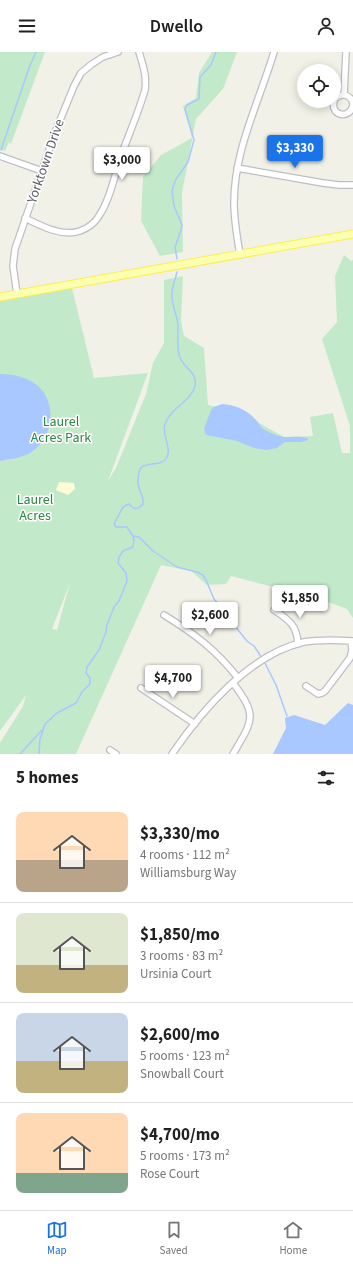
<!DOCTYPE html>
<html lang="en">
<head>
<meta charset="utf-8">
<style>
	:root { --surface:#fff; --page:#f6f6f6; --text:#222; --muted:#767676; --line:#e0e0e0; --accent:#1a73e8 }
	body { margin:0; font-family:"Source Sans 3",sans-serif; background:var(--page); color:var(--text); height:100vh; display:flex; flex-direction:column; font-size:15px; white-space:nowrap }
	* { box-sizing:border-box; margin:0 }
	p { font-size:13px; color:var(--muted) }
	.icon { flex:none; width:22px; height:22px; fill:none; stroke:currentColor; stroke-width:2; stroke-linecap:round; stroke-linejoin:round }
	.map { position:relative; height:702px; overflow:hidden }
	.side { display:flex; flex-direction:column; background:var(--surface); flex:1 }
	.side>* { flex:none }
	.controls { position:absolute; left:297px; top:12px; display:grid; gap:8px }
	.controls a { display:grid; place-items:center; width:44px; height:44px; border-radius:50%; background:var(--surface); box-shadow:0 2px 10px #0003; font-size:20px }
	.price { position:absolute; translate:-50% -34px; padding:0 9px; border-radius:4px; background:#fff; color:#222; font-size:13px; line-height:26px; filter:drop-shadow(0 1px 2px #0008) }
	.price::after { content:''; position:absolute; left:50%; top:24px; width:12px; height:9px; margin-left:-6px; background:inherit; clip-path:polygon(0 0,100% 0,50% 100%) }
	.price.current { background:var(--accent); color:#fff }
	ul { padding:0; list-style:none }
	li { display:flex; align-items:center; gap:12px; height:100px; padding:0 16px }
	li+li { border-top:1px solid var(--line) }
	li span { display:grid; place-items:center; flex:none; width:112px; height:80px; border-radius:8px; color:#555 }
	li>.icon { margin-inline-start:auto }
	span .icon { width:48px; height:48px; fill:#fffc; stroke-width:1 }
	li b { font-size:17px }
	h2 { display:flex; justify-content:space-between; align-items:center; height:48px; padding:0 16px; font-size:17px }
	header { display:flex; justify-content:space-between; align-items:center; height:52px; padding:0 16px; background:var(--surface); font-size:18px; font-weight:600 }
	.menu { display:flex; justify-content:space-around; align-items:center; height:56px; border-top:1px solid var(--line); background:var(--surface); font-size:11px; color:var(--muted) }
	.menu a { display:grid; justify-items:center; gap:2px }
	.menu .current { color:var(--accent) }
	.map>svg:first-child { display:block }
</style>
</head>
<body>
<header><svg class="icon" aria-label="menu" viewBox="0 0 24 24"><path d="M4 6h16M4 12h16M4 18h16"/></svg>Dwello<svg class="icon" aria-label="person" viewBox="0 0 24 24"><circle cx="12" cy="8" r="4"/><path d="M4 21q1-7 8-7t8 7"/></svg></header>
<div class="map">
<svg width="353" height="702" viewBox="0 0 353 702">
	<rect width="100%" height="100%" fill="#f1f1e7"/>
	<!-- green -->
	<path fill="#c2eaca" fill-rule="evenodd" d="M0,0H45L11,92L9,90L5,99L0,97Z
		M212,0H237L223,37L196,67L182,141L183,200L160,204L141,169L143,125L161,103L192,86L183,54L196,46L199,21Z
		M344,203L351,209L353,208V566L347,557L323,548L231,524L226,532L207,533L191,519L161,513L76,702H0V691L23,654L26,643L0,679V245L71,232L94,326L148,321L108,429L116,416L146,342L153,311L164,291V228L183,224L181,269L184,284L204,296L208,353L240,360L284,385L313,384L310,365L333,361L342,401H350V374L322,287L337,270L335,224ZM70,531L57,578L52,577Z"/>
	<!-- sand -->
	<path fill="#fdfcd6" d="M59,430L74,431L75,437L68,443L56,438Z"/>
	<!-- water -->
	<path fill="#a9c8ff" d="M0,322C14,322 27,325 38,334C58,352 53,388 30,401C21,406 10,407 0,409Z
		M222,352C234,353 246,357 254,366C259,370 260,376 267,379C270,381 281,385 285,385C293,385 299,384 307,386L308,388L301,390H285L277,396L266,398L254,396L237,389L206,383L204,377L211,358L214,355Z
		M348,651L353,653V702H273L286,676L285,666L294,663L325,673Z"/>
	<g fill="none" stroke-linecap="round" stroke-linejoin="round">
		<!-- stream -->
		<path stroke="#a9c8ff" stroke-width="1.5" d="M1,98L29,16L36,0
			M177,207L175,195L181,178L182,173L174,154L172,139L173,135L176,127L188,110L194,88L185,57L187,53L199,47L200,25L211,13L216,0
			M133,484L139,485L153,499L177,515L197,520L203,523L206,528L214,547L220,554L225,562L247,589L254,594L262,606
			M264,609L276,633L287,664
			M20,702L42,678
			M39,702L40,687L45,672L57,661L76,651L82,640L90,632V626L86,621L87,615L99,598L106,580L107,573L114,555L119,549L127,529L126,521L118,511L119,505L123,499L133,495L134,488L133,484L127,475H116L114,472L123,455L129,452C134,458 138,458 143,452C144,446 141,442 139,436C137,430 138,423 140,417C146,409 158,415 165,408C174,398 161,383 165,372C170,356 191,350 195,334C198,319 182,316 179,303C177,293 178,283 178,273C177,264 173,255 172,246C171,236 175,229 177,220"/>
		<defs>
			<path id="minor" d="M344,43L346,0
				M334,48C340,40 350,42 353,51
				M334,49C330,64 350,68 353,53
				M0,104L42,119
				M237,116L323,131L339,133H353
				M25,166C41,174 62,185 80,179C88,176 95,171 99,164C110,147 114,126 120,107C128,84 138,62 145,38C147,25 143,13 139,0
				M240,203C237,185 234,168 234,151C234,98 259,50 274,0
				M17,242L13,214L15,197L56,78L74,34L81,21L92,12L103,5L118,0
				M274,558C289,568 297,573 298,592
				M164,563C195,582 216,598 238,626
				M306,634L318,642L322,641L325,639L350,606L352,598L351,589
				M141,636L195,672
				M110,698L116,702
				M172,702C202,658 250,602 304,590C320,587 337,588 353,589
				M233,702C253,668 258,664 233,631"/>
			<path id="major" d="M0,245L353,182"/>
		</defs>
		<!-- minor casing -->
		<use href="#minor" stroke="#bebfc6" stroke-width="8"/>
		<!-- major casing -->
		<use href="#major" stroke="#fcee55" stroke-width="9"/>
		<!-- minor -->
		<use href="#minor" stroke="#fff" stroke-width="5.5"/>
		<!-- major -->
		<use href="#major" stroke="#fcffae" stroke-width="7"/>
	</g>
	<g text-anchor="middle" stroke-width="3" stroke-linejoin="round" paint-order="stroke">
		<!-- street labels -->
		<g font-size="14" fill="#5e6068" stroke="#fff">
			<text transform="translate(45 109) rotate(-71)" y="5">Yorktown Drive</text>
		</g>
		<!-- park labels -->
		<g font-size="14" fill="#2f8644" stroke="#fff">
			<text x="61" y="374">Laurel<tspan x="61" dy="16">Acres Park</tspan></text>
			<text x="35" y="452">Laurel<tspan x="35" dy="16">Acres</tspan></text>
		</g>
	</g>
</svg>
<div class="controls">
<a><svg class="icon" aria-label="locate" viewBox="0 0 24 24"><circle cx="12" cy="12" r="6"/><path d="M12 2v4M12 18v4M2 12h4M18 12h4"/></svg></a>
</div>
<b class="price current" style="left:295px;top:117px">$3,330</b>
<b class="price" style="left:122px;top:129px">$3,000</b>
<b class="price" style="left:300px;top:567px">$1,850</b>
<b class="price" style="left:210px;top:584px">$2,600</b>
<b class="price" style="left:173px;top:647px">$4,700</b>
</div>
<section class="side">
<h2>5 homes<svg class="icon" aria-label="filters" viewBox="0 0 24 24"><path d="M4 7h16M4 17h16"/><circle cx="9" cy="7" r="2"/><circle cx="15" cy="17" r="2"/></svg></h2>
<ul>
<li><span style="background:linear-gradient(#ffd9b3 60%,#b9a48a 0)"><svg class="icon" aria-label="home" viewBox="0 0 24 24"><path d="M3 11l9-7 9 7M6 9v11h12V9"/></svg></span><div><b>$3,330/mo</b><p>4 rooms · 112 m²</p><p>Williamsburg Way</p></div></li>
<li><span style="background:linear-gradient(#dfe7d0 65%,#c2b280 0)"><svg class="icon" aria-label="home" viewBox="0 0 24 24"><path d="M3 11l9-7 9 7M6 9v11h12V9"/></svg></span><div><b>$1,850/mo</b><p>3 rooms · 83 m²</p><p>Ursinia Court</p></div></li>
<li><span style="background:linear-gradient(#c9d6e8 60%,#c2b280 0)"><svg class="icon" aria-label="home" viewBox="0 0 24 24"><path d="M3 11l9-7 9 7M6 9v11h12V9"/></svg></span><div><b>$2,600/mo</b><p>5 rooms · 123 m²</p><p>Snowball Court</p></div></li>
<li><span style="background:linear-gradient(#ffd9b3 75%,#7fa58c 0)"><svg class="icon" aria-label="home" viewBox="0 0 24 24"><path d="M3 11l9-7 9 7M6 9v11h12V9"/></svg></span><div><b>$4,700/mo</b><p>5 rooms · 173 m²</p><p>Rose Court</p></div></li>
</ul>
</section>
<nav class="menu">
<a class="current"><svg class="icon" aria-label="map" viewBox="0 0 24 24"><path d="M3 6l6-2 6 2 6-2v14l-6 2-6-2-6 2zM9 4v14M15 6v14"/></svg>Map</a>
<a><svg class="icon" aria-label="saved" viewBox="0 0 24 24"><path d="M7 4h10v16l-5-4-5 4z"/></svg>Saved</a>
<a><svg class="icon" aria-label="home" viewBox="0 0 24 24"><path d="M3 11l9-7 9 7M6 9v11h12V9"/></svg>Home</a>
</nav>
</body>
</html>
